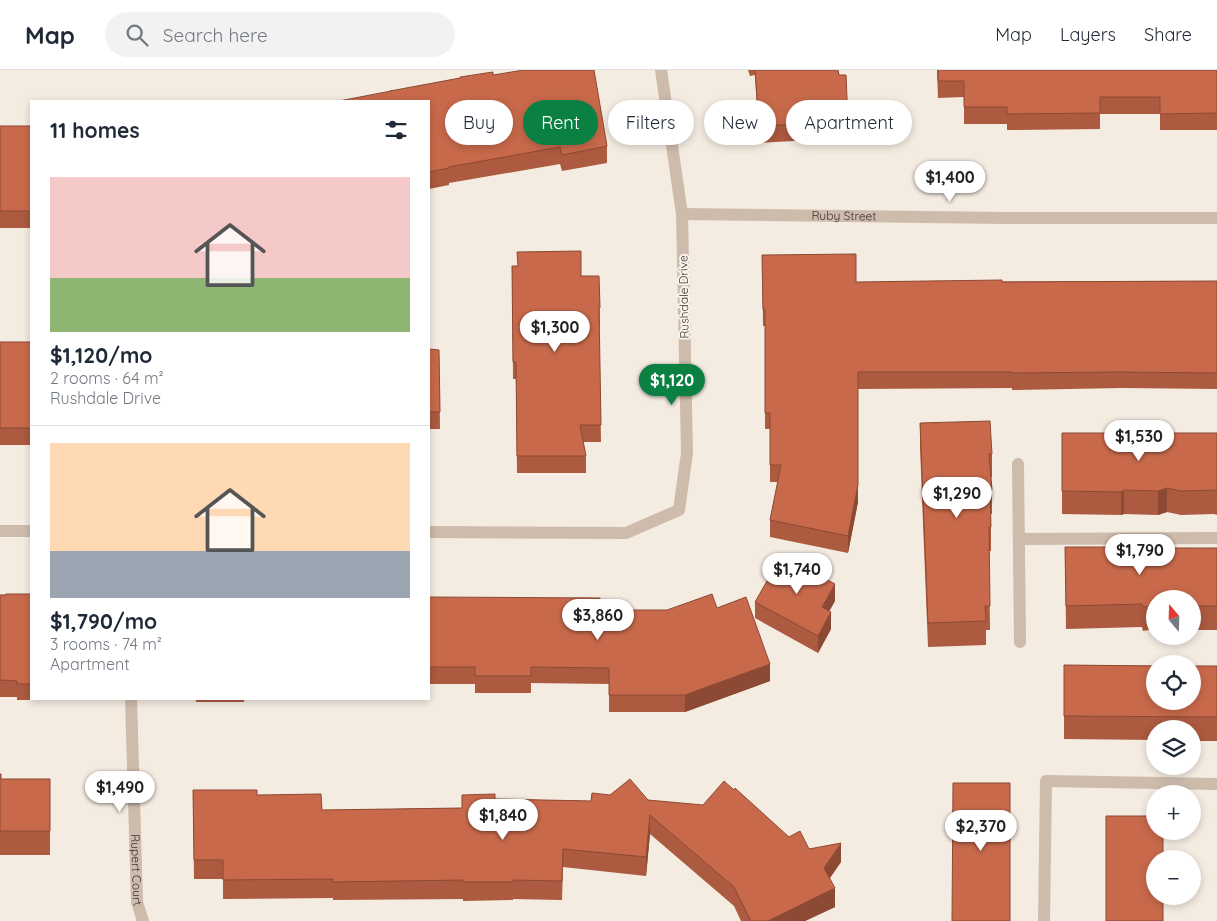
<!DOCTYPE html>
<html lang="en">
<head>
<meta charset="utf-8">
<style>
	:root { --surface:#fff; --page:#f2f2f3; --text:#1f2937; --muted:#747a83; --line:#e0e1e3; --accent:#0b8043 }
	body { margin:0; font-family:Quicksand,sans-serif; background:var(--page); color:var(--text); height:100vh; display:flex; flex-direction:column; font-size:19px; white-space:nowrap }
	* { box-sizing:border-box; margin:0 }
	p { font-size:16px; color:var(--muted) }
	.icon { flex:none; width:28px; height:28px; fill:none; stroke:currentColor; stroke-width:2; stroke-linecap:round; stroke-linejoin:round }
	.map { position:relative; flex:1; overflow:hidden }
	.panel { position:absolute; left:30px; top:30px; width:400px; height:600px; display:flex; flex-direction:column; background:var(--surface); border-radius:0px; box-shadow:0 2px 8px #0003 }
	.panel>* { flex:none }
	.banner { position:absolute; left:445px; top:30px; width:475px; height:45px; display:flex; gap:10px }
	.needle { width:32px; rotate:341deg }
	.tools { position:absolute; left:1146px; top:520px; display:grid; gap:10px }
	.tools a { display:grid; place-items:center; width:55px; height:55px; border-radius:50%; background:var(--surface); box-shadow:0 2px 8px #0003; font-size:25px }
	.price { position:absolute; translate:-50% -42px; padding:0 11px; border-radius:18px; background:#fff; color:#222; font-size:16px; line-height:32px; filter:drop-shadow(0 1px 2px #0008) }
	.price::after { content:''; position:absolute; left:50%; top:30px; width:15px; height:11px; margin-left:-8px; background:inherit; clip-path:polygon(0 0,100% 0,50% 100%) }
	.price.active { background:var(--accent); color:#fff }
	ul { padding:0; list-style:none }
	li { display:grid; align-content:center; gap:10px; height:265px; padding:0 20px }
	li+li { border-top:1px solid var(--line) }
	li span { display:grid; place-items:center; height:155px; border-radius:0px; color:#555 }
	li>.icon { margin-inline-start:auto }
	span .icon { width:90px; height:90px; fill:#fffc; stroke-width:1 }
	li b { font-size:21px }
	h2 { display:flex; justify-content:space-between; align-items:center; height:60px; padding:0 20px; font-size:21px }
	.chip { padding:0 18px; border-radius:22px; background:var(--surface); box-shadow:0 2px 8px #0003; font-size:18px; line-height:45px }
	.chip.active { background:var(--accent); color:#fff }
	header { display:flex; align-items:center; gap:30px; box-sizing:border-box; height:70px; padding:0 25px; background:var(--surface); border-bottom:1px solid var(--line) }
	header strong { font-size:24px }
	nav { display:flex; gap:28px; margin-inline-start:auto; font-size:18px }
	.search { width:350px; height:45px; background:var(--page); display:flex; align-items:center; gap:12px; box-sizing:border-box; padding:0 18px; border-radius:28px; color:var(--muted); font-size:19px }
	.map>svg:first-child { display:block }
</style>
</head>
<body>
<header>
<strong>Map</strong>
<div class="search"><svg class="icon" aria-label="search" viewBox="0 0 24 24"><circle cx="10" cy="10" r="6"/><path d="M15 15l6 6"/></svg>Search here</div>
<nav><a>Map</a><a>Layers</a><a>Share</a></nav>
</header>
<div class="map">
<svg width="1217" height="851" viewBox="0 0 1217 851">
	<rect width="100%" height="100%" fill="#f4ebe1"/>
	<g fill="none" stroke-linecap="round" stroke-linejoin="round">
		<!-- service -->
		<path stroke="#cdbbac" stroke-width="12" d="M1018,394L1020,572
			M1019,469L1217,468
			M1044,851L1046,711L1217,714"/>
		<!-- minor -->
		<g stroke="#cdbbac" stroke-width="12">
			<path id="s1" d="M682,144L1006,148H1217"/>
			<path d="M0,461H31"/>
			<path d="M429,462L626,463L679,440L687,383L682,144L661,0"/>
			<path id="s2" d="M131,629L137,832L143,851"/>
		</g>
	</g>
	<!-- wall -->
	<path fill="#ac5a40" d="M748,0H838L848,52V68L759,73L755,5L750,6Z
		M937,0H1217V60H1160V44H1100V59L1007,60V54H964V27L938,28Z
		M493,5L607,76V93L562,101L560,94L449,113V115L429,119V31Z
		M0,56H31V158H0Z
		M762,185L856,212L1217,211V319L1121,318L1012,320V318L858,319V432L848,483L770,467V450L778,412H770V359H765V256H763Z
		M512,196L581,206H599L600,255H599L601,372H583L586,386V403H517L516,309H513Z
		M0,272H31V375H0Z
		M429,279L439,280L440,359H429Z
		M920,353L992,384V407L991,408L992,420V444H991V481H989L990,560H986V575L928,577L920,377Z
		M1062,363H1217V445L1214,444L1181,445L1167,442L1158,445L1124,444L1121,445L1062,444Z
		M1065,477L1132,482L1217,478V560H1192V529H1155V559L1143,561L1142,557L1066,559Z
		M31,524V629H65V630H17V627H0V525Z
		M429,527L600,540H667L717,538L770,611L685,642H609V614L531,613V623H475V614H429Z
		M835,531L829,541L831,559L818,583L755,548V532Z
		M1064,595L1217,596V671H1192V659H1155V670L1064,669Z
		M196,629H281L244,630V632H196Z
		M0,704L1,709H50V785H0Z
		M193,720L257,725L322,740L462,738L495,729L591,731L648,730L789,767L809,779L841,792L830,808L835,837L805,851H741L734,836L650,764L646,806L563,797L562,830L513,829V830L463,831V829L333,830V828L223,829V809H194Z"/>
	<!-- shaded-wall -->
	<path fill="#8c4a34" d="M858,302V432L848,483V466Z
		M1167,418V442L1158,445V421Z
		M1124,420V444L1121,445V422Z
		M835,514V531L822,554V537Z
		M831,542V559L818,583V566Z
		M770,594V611L685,642V625Z
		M650,745V764L646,806V787Z
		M841,773V792L824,816V798Z
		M835,818V837L805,851H768Z"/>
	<!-- building -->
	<path fill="#c8694b" stroke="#8c4a34" d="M524,0H594L607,76L562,85L560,77L449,97V98L429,102V31H339L391,21H390L460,8V7L493,2V5Z
		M755,0H838L839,5H846L848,52L759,56Z
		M938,0H1217V43L1160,44V27H1100V43L1007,44V37H964V11H938Z
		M0,56H31V141H0Z
		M581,181V206H599L600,238H599L601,355H580L586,386H517L516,292H513L512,196H518L517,182Z
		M856,184V212L1002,210V212L1217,211V303L1121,302L1012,303V302H858V415L848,466L770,450L781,395H770V343H765V239H763L762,185Z
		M0,272H31V358H0Z
		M429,279L439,280L440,342H429Z
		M990,351L992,384H989L992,420H990L991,457H989L990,536H985L986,551L928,553L920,353Z
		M1062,363H1217V422L1214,420L1181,421L1167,418L1158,421L1124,420L1121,422L1062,421Z
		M1065,477H1123L1132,482L1145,478H1217V536H1192V529H1155V536L1143,537L1142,534L1066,536Z
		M782,485L835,514L822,537L831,542L818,566L755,532Z
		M6,524H31V614H17V611L0,610V525H6Z
		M712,524L717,538L746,527L770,594L685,625H609V598L531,597V606H475V597H429V527L600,528V540H667Z
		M1064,595L1155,596V631H1192V596H1217V647L1064,646Z
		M0,704H1V709H50V761H0Z
		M630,709L648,730L703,735L724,711L734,720L735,718L789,767L800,761L809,779L841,773L824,798L835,818L768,851H751L734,817L650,745L646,787L563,779L562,811L513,810V812H463V810L333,812V809L223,810V790H194L193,720H257V725L321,724L322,740L462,738V725L495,724V729L591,731L592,723L610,725Z
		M953,713H1010V851H952Z
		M1106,746H1155V761H1163V789H1155V826H1163V851H1106Z"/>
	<g text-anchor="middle" stroke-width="4" stroke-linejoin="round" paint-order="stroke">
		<!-- street labels -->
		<g font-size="12" fill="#3b302b" stroke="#fbf5ee">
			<text dy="4" stroke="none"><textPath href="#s1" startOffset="162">Ruby Street</textPath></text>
			<text transform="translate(684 227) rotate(-91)" y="4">Rushdale Drive</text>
			<text dy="4" stroke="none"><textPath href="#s2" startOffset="171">Rupert Court</textPath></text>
		</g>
	</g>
</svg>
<div class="tools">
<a><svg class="needle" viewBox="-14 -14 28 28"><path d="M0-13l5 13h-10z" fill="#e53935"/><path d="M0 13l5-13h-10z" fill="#747a83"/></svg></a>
<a><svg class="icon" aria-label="locate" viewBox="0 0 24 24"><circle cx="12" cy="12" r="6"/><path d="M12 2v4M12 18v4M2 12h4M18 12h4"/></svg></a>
<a><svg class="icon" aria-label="layers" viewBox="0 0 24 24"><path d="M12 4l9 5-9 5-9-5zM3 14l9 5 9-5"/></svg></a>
<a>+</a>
<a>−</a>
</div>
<b class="price" style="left:950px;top:133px">$1,400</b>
<b class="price" style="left:555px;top:283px">$1,300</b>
<b class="price active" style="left:672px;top:336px">$1,120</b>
<b class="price" style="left:1139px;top:392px">$1,530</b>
<b class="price" style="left:957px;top:449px">$1,290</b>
<b class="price" style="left:1140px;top:506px">$1,790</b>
<b class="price" style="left:797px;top:525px">$1,740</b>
<b class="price" style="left:598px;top:571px">$3,860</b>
<b class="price" style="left:120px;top:743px">$1,490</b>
<b class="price" style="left:503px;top:771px">$1,840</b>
<b class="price" style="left:981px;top:782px">$2,370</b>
<div class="banner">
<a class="chip">Buy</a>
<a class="chip active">Rent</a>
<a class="chip">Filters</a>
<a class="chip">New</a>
<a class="chip">Apartment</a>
</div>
<section class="panel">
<h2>11 homes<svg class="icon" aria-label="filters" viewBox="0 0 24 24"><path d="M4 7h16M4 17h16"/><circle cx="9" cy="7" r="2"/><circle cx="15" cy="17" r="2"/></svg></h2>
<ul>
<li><span style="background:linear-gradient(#f6c9c9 65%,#8fb573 0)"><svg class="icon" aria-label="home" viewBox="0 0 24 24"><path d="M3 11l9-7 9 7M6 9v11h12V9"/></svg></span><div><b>$1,120/mo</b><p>2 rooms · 64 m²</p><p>Rushdale Drive</p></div></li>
<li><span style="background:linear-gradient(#ffd9b3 70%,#9aa5b1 0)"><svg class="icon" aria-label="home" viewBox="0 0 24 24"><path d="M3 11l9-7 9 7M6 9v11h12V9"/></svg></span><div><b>$1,790/mo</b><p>3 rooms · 74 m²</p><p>Apartment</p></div></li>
</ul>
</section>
</div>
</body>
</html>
